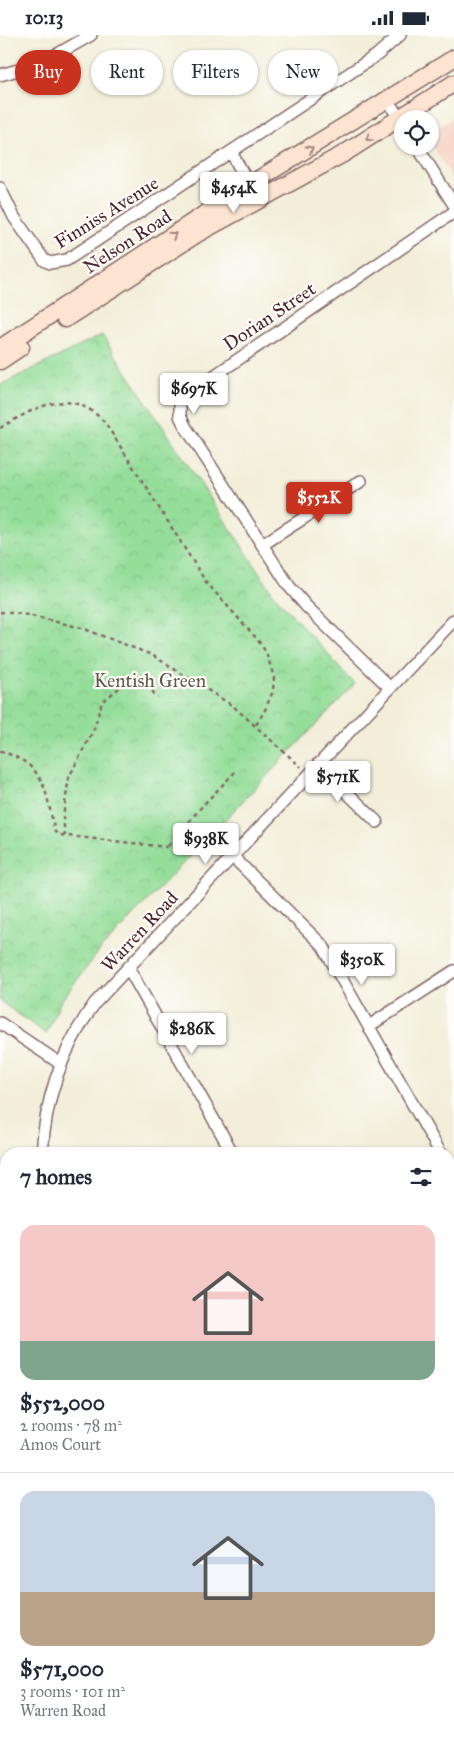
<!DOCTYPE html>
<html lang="en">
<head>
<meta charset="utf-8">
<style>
	:root { --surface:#fff; --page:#f6f6f7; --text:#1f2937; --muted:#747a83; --line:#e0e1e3; --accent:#c8321e }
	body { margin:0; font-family:"IM FELL Great Primer",serif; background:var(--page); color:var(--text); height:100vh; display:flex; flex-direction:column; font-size:19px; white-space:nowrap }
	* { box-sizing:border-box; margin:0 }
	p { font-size:16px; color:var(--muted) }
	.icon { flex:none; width:28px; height:28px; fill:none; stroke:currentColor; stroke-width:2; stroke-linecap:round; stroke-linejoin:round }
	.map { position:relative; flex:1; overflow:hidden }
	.sheet { position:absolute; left:0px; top:1112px; width:455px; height:601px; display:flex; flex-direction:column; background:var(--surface); border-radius:20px 20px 0 0; box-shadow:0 1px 4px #0004 }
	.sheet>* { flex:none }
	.guide { position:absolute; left:15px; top:15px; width:425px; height:45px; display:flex; gap:10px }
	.buttons { position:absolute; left:394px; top:75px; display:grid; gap:10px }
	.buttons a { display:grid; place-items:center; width:45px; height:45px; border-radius:50%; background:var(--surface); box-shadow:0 1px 4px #0004; font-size:25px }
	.price { position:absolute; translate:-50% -42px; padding:0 11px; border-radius:5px; background:#fff; color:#222; font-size:16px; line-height:32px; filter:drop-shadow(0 1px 2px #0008) }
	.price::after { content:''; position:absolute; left:50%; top:30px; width:15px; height:11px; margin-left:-8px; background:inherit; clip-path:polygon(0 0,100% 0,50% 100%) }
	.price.current { background:var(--accent); color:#fff }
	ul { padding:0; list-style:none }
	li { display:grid; align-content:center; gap:10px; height:265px; padding:0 20px }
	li+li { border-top:1px solid var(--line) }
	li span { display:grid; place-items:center; height:155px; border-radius:15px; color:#555 }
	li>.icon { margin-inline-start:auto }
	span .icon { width:90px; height:90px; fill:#fffc; stroke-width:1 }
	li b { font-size:21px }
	h2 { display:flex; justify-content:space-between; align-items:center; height:60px; padding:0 20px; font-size:21px }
	.tag { padding:0 18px; border-radius:22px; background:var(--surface); box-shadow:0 1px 4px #0004; font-size:18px; line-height:45px }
	.tag.current { background:var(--accent); color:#fff }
	.status { display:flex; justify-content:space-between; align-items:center; height:35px; padding:0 25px; background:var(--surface); direction:ltr }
	.status svg { height:14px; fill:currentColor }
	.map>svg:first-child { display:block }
</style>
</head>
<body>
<div class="status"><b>10:13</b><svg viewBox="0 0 49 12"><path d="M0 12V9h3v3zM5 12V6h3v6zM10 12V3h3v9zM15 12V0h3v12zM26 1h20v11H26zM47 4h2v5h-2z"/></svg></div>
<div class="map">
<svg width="454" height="1713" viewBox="0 0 454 1713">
	<defs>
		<pattern id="park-crowns" width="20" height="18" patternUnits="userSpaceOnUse" patternTransform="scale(1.25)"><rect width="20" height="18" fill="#94de9a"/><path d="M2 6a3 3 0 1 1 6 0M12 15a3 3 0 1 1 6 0" fill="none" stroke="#81be85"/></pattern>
	</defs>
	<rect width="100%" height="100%" fill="#fdfcf7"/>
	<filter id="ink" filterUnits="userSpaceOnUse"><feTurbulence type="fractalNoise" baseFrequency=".02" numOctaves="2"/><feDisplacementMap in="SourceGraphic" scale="10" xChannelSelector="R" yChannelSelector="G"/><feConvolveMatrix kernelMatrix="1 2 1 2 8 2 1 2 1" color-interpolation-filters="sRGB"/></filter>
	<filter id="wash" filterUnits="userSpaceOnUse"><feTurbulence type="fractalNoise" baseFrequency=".0096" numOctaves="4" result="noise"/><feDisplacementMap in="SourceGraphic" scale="20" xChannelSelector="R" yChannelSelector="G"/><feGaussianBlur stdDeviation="1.12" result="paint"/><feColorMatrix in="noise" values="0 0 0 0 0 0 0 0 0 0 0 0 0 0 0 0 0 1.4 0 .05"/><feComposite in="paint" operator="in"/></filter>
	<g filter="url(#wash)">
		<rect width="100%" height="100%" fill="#f2eed9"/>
		<!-- built -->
		<path fill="#f6d2c3" d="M454,82V145L430,107V98Z"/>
		<!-- park -->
		<path fill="url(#park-crowns)" stroke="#6f7e62" d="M102,300L275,561L355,649L101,914L60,967L46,999L0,966V350Z
			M0,1150L6,1151V1257L0,1256Z"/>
	</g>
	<g filter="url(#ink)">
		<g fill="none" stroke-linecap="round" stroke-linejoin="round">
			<defs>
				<path id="service" d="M110,1710L113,1708"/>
				<path id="minor" d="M0,40L40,29L91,0
					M388,65L402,89
					M417,111L454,170
					M231,117L252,155
					M0,153L14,182L44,225L50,228L67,225L377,20L400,0
					M262,510L361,446
					M389,652L306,571L289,551L185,391L180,381V368L189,358L454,177
					M318,729L377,787
					M232,821L323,911L441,1119
					M129,934L233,1119
					M0,988L61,1029
					M369,991L454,936
					M42,1119C45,1064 63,1012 95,968L454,585
					M449,1133L454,1142
					M0,1346L6,1347
					M449,1349L454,1350
					M449,1498L454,1501
					M0,1522L6,1525
					M0,1645L6,1635
					M449,1698L454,1699
					M428,1708V1713"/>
				<path id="secondary" d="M65,284L197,199L345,118L454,48
					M0,313L249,150L454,23
					M0,326L21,312"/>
			</defs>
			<!-- service casing -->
			<use href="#service" stroke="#856768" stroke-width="8"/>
			<!-- minor casing -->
			<use href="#minor" stroke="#856768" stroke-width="14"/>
			<!-- secondary casing -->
			<use href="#secondary" stroke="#856768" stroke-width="19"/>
			<!-- path -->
			<path stroke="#856768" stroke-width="2.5" stroke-dasharray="4 4" stroke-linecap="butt" d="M0,393C38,371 72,350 106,389L206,547L257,604L266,617L274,642L273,656L265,675L256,690
				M0,577L23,579L82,593L152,620L233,671L301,732
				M0,716C47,730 45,756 55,797L60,800L202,816L210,818L216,824
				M65,801L63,782L69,742L94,694L102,667L135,640L158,662
				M168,811L204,769L235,737
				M0,1170L6,1172
				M367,1708L370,1713"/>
			<!-- service -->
			<use href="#service" stroke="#fff" stroke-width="5.5"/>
			<!-- minor -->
			<use href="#minor" stroke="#fff" stroke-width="11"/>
			<!-- secondary -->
			<use href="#secondary" stroke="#fde4d0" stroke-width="16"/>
		</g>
		<!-- one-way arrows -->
		<defs><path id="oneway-chevron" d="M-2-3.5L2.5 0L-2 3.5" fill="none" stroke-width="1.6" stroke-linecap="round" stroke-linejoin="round" transform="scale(1.25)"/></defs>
		<g stroke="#a4827e">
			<use href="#oneway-chevron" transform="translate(369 103) rotate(148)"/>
			<use href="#oneway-chevron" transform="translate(310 114) rotate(-31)"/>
			<use href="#oneway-chevron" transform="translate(173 200) rotate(-33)"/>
		</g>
	</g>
	<g text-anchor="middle" stroke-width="4.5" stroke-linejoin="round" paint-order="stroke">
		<!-- street labels -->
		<g font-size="19" fill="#4a1f2b" stroke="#fdfcf7">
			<text transform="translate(106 177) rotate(-32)" y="7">Finniss Avenue</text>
			<text transform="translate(127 206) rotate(-33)" y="7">Nelson Road</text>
			<text transform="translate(269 281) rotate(-34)" y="7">Dorian Street</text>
			<text transform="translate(139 896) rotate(-47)" y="7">Warren Road</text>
		</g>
		<!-- park labels -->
		<g font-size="19" fill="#60584c" stroke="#fdfcf7">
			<text x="150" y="652">Kentish Green</text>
		</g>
	</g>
</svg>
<div class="buttons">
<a><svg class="icon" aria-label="locate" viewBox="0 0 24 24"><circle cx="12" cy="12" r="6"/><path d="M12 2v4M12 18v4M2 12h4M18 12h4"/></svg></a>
</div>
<b class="price" style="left:234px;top:179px">$454K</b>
<b class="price" style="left:194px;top:380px">$697K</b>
<b class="price current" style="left:319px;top:489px">$552K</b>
<b class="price" style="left:338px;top:768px">$571K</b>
<b class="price" style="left:206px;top:830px">$938K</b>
<b class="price" style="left:362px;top:951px">$350K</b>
<b class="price" style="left:192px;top:1020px">$286K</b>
<div class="guide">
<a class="tag current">Buy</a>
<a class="tag">Rent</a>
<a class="tag">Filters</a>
<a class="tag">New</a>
</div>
<section class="sheet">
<h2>7 homes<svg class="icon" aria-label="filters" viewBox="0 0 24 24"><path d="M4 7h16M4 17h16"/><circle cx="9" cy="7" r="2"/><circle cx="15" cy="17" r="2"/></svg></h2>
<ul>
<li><span style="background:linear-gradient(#f6c9c9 75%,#7fa58c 0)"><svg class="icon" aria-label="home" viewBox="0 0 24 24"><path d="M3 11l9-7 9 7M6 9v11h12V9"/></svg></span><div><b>$552,000</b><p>2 rooms · 78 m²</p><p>Amos Court</p></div></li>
<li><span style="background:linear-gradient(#c9d6e8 65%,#b9a48a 0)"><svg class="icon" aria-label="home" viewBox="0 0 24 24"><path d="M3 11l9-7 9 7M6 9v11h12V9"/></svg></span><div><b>$571,000</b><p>3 rooms · 101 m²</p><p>Warren Road</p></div></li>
</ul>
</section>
</div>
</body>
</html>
